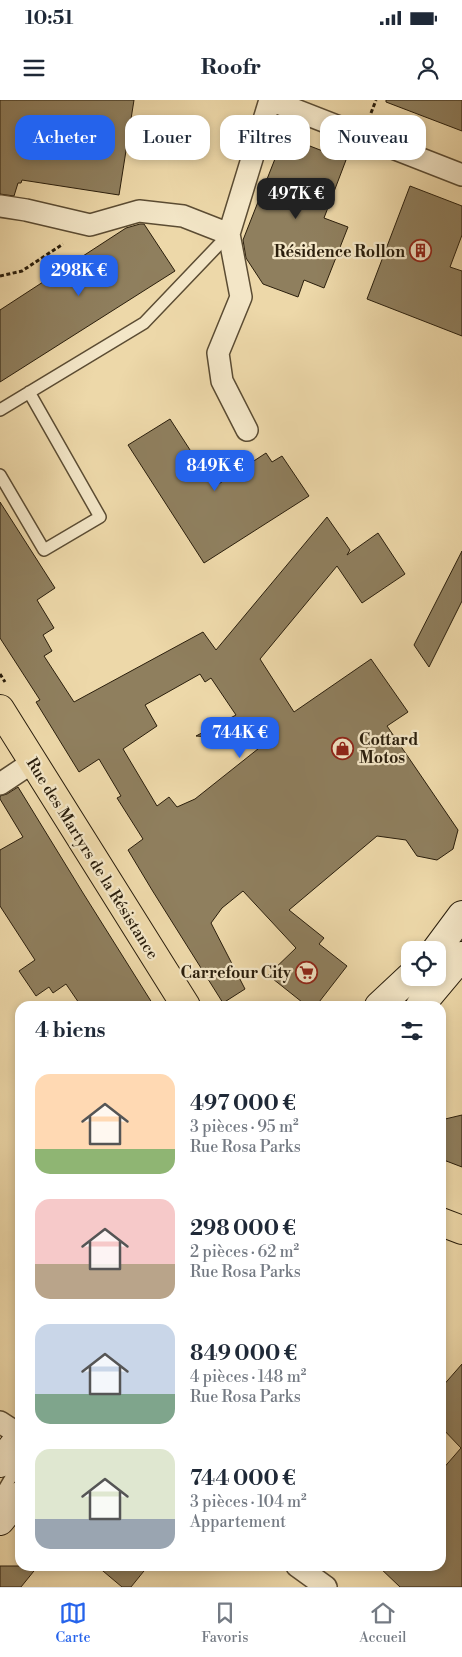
<!DOCTYPE html>
<html lang="fr">
<head>
<meta charset="utf-8">
<style>
	:root { --surface:#fff; --page:#f2f2f3; --text:#1f2937; --muted:#747a83; --line:#e0e1e3; --accent:#2563eb }
	body { margin:0; font-family:"Libre Bodoni",serif; background:var(--page); color:var(--text); height:100vh; display:flex; flex-direction:column; font-size:19px; white-space:nowrap }
	* { box-sizing:border-box; margin:0 }
	p { font-size:16px; color:var(--muted) }
	.icon { flex:none; width:28px; height:28px; fill:none; stroke:currentColor; stroke-width:2; stroke-linecap:round; stroke-linejoin:round }
	.map { position:relative; flex:1; overflow:hidden }
	.panel { position:absolute; left:15px; top:901px; width:431px; height:570px; display:flex; flex-direction:column; background:var(--surface); border-radius:15px; box-shadow:0 2px 8px #0003 }
	.panel>* { flex:none }
	.guide { position:absolute; left:15px; top:15px; width:432px; height:45px; display:flex; gap:10px }
	.tools { position:absolute; left:401px; top:841px; display:grid; gap:10px }
	.tools a { display:grid; place-items:center; width:45px; height:45px; border-radius:10px; background:var(--surface); box-shadow:0 2px 8px #0003; font-size:25px }
	.price { position:absolute; translate:-50% -42px; padding:0 11px; border-radius:10px; background:var(--accent); color:#fff; font-size:16px; line-height:32px; filter:drop-shadow(0 1px 2px #0008) }
	.price::after { content:''; position:absolute; left:50%; top:30px; width:15px; height:11px; margin-left:-8px; background:inherit; clip-path:polygon(0 0,100% 0,50% 100%) }
	.price.on { background:#222; color:#fff }
	ul { padding:0; list-style:none }
	li { display:flex; align-items:center; gap:15px; height:125px; padding:0 20px }
	li span { display:grid; place-items:center; flex:none; width:140px; height:100px; border-radius:15px; color:#555 }
	li>.icon { margin-inline-start:auto }
	span .icon { width:60px; height:60px; fill:#fffc; stroke-width:1 }
	li b { font-size:21px }
	h2 { display:flex; justify-content:space-between; align-items:center; height:60px; padding:0 20px; font-size:21px }
	.chip { padding:0 18px; border-radius:15px; background:var(--surface); box-shadow:0 2px 8px #0003; font-size:18px; line-height:45px }
	.chip.on { background:var(--accent); color:#fff }
	.status { display:flex; justify-content:space-between; align-items:center; height:35px; padding:0 25px; background:var(--surface); direction:ltr }
	.status svg { height:14px; fill:currentColor }
	header { display:flex; justify-content:space-between; align-items:center; height:65px; padding:0 20px; background:var(--surface); font-size:22px; font-weight:700 }
	.menu { display:flex; justify-content:space-around; align-items:center; height:70px; border-top:1px solid var(--line); background:var(--surface); font-size:14px; color:var(--muted) }
	.menu a { display:grid; justify-items:center; gap:2px }
	.menu .on { color:var(--accent) }
	.map>svg:first-child { display:block }
</style>
</head>
<body>
<div class="status"><b>10:51</b><svg viewBox="0 0 49 12"><path d="M0 12V9h3v3zM5 12V6h3v6zM10 12V3h3v9zM15 12V0h3v12zM26 1h20v11H26zM47 4h2v5h-2z"/></svg></div>
<header><svg class="icon" aria-label="menu" viewBox="0 0 24 24"><path d="M4 6h16M4 12h16M4 18h16"/></svg>Roofr<svg class="icon" aria-label="person" viewBox="0 0 24 24"><circle cx="12" cy="8" r="4"/><path d="M4 21q1-7 8-7t8 7"/></svg></header>
<div class="map">
<svg width="462" height="1487" viewBox="0 0 462 1487">
	<rect width="100%" height="100%" fill="#edd8a9"/>
	<filter id="stains"><feTurbulence type="fractalNoise" baseFrequency=".004" numOctaves="4"/><feColorMatrix values="0 0 0 0 .2 0 0 0 0 .09 0 0 0 0 .02 0 0 0 .5 -.17"/></filter>
	<radialGradient id="worn" r=".72"><stop offset=".6" stop-color="#630" stop-opacity="0"/><stop offset="1" stop-color="#630" stop-opacity=".3"/></radialGradient>
	<!-- building -->
	<path fill="#8f7f5e" stroke="#2a1e0c" fill-rule="evenodd" d="M0,0H134L119,95L22,80L21,83H18L14,96L0,94Z
		M386,0H462V31L386,2Z
		M284,36L346,60L324,118L348,127L324,188L304,180L298,197L263,184L246,158L243,140Z
		M410,86L462,106V135L450,167L462,171V236L367,199Z
		M140,124H144L175,171L0,282V210L126,128Z
		M170,319L214,387L266,353L272,362L282,356L309,396L204,463L128,345Z
		M0,402L55,488L37,500L54,528L43,535L52,551L44,556L74,602L203,532L216,550L327,417L350,450L347,455L378,433L405,474L362,503L337,466L260,559L294,612L371,559L408,612L387,626L458,730L453,749L437,760L417,756L406,740L377,736L289,810L324,838L319,844L347,866L316,906H307L268,875L296,848L243,791L222,808L211,823L245,889L223,903L152,790L128,750L143,739L117,698L121,696L99,659L79,672L36,602L40,600L0,538ZM200,574L205,582L211,578L236,615L196,636L268,641L195,699L177,707L169,697L157,706L123,649L157,626L145,605Z
		M462,451V501L429,567L414,545Z
		M18,687L83,793L154,906H81L66,884L53,893L49,887L36,896L19,871L35,860L0,806V750L23,737L0,699V696L7,694Z
		M462,1015V1067L441,1059V1020Z
		M462,1264V1487H400L378,1466H441V1371L461,1348L441,1327V1288Z
		M0,1466H38L21,1487H0Z
		M97,1466H148L131,1487H122Z"/>
	<g fill="none" stroke-linecap="round" stroke-linejoin="round">
		<defs>
			<path id="service" d="M0,310L144,223L229,134
				M0,375L44,450L100,417L29,292
				M0,1396L20,1362"/>
			<path id="minor" d="M270,0L462,75
				M0,106L26,110L90,125L139,111L183,116L229,134L241,197L218,253L222,281L247,330
				M229,134L270,0
				M0,684L33,662
				M0,1322L20,1335
				M297,1466L326,1487"/>
			<path id="secondary" d="M436,850L462,815
				M379,906L410,877
				M420,906L462,856
				M0,1363L20,1337
				M0,1421L20,1396"/>
			<path id="primary" d="M0,609L186,906
				M441,1122L462,1130"/>
		</defs>
		<!-- service casing -->
		<use href="#service" stroke="#5b4c33" stroke-width="14"/>
		<!-- minor casing -->
		<use href="#minor" stroke="#5b4c33" stroke-width="24"/>
		<!-- secondary casing -->
		<use href="#secondary" stroke="#2a1e0c" stroke-width="30"/>
		<!-- primary casing -->
		<use href="#primary" stroke="#2a1e0c" stroke-width="30"/>
		<!-- path -->
		<path stroke="#2a1e0c" stroke-width="3" stroke-dasharray="4 2.5" stroke-linecap="butt" d="M371,13L376,0
			M0,176L22,171L63,144
			M0,574L5,582"/>
		<!-- service -->
		<use href="#service" stroke="#f3e6c7" stroke-width="11"/>
		<!-- minor -->
		<use href="#minor" stroke="#f3e6c7" stroke-width="21"/>
		<!-- secondary -->
		<use href="#secondary" stroke="#f3e6c7" stroke-width="28"/>
		<!-- primary -->
		<use href="#primary" stroke="#edd8a9" stroke-width="28"/>
	</g>
	<!-- icons -->
	<defs>
		<symbol id="building-ring" viewBox="-11 -11 22 22"><circle r="9.5" fill="#f3e6c7" stroke="#8f2418" stroke-width="1.5"/><path d="M-4-6H4V6H1V3H-1V6H-4ZM-2.5-4.3h1.7v1.8h-1.7ZM.8-4.3h1.7v1.8H.8ZM-2.5-1h1.7V.8h-1.7ZM.8-1h1.7V.8H.8Z" fill="#8f2418"/></symbol>
		<symbol id="shop-ring" viewBox="-11 -11 22 22"><circle r="9.5" fill="#f3e6c7" stroke="#8f2418" stroke-width="1.5"/><path d="M-5-2.5h2.3a2.7 3.5 0 0 1 5.4 0H5L5.5 6h-11ZM-1.5-2.5h3a1.5 2.3 0 0 0-3 0Z" fill="#8f2418"/></symbol>
		<symbol id="supermarket-ring" viewBox="-11 -11 22 22"><circle r="9.5" fill="#f3e6c7" stroke="#8f2418" stroke-width="1.5"/><path d="M-6-5.5h2.5l.6 2H6L4.5 2H-2.5L-4.4-4H-6ZM-1.5 3.2a1.3 1.3 0 1 0 .1 0ZM3 3.2a1.3 1.3 0 1 0 .1 0Z" fill="#8f2418"/></symbol>
	</defs>
	<g fill-rule="evenodd">
		<use href="#building-ring" x="408" y="138" width="25" height="25"/>
		<use href="#shop-ring" x="330" y="636" width="25" height="25"/>
		<use href="#supermarket-ring" x="294" y="860" width="25" height="25"/>
	</g>
	<g text-anchor="middle" stroke-width="4.5" stroke-linejoin="round" paint-order="stroke">
		<!-- poi labels -->
		<g font-size="16" font-weight="bold" fill="#2a1e0c" stroke="#f3e6c7" text-anchor="end">
			<text x="405" y="157">Résidence Rollon</text>
			<text x="359" y="645" text-anchor="start">Cottard<tspan x="359" dy="18">Motos</tspan></text>
			<text x="291" y="878">Carrefour City</text>
		</g>
		<!-- street labels -->
		<g font-size="16" fill="#2a1e0c" stroke="#f3e6c7">
			<text transform="translate(93 758) rotate(58)" y="6">Rue des Martyrs de la Résistance</text>
		</g>
	</g>
	<rect width="100%" height="100%" filter="url(#stains)"/>
	<rect width="100%" height="100%" fill="url(#worn)"/>
</svg>
<div class="tools">
<a><svg class="icon" aria-label="locate" viewBox="0 0 24 24"><circle cx="12" cy="12" r="6"/><path d="M12 2v4M12 18v4M2 12h4M18 12h4"/></svg></a>
</div>
<b class="price on" style="left:296px;top:120px">497K €</b>
<b class="price" style="left:79px;top:197px">298K €</b>
<b class="price" style="left:215px;top:392px">849K €</b>
<b class="price" style="left:240px;top:659px">744K €</b>
<div class="guide">
<a class="chip on">Acheter</a>
<a class="chip">Louer</a>
<a class="chip">Filtres</a>
<a class="chip">Nouveau</a>
</div>
<section class="panel">
<h2>4 biens<svg class="icon" aria-label="filters" viewBox="0 0 24 24"><path d="M4 7h16M4 17h16"/><circle cx="9" cy="7" r="2"/><circle cx="15" cy="17" r="2"/></svg></h2>
<ul>
<li><span style="background:linear-gradient(#ffd9b3 75%,#8fb573 0)"><svg class="icon" aria-label="home" viewBox="0 0 24 24"><path d="M3 11l9-7 9 7M6 9v11h12V9"/></svg></span><div><b>497 000 €</b><p>3 pièces · 95 m²</p><p>Rue Rosa Parks</p></div></li>
<li><span style="background:linear-gradient(#f6c9c9 65%,#b9a48a 0)"><svg class="icon" aria-label="home" viewBox="0 0 24 24"><path d="M3 11l9-7 9 7M6 9v11h12V9"/></svg></span><div><b>298 000 €</b><p>2 pièces · 62 m²</p><p>Rue Rosa Parks</p></div></li>
<li><span style="background:linear-gradient(#c9d6e8 70%,#7fa58c 0)"><svg class="icon" aria-label="home" viewBox="0 0 24 24"><path d="M3 11l9-7 9 7M6 9v11h12V9"/></svg></span><div><b>849 000 €</b><p>4 pièces · 148 m²</p><p>Rue Rosa Parks</p></div></li>
<li><span style="background:linear-gradient(#dfe7d0 70%,#9aa5b1 0)"><svg class="icon" aria-label="home" viewBox="0 0 24 24"><path d="M3 11l9-7 9 7M6 9v11h12V9"/></svg></span><div><b>744 000 €</b><p>3 pièces · 104 m²</p><p>Appartement</p></div></li>
</ul>
</section>
</div>
<nav class="menu">
<a class="on"><svg class="icon" aria-label="map" viewBox="0 0 24 24"><path d="M3 6l6-2 6 2 6-2v14l-6 2-6-2-6 2zM9 4v14M15 6v14"/></svg>Carte</a>
<a><svg class="icon" aria-label="saved" viewBox="0 0 24 24"><path d="M7 4h10v16l-5-4-5 4z"/></svg>Favoris</a>
<a><svg class="icon" aria-label="home" viewBox="0 0 24 24"><path d="M3 11l9-7 9 7M6 9v11h12V9"/></svg>Accueil</a>
</nav>
</body>
</html>
